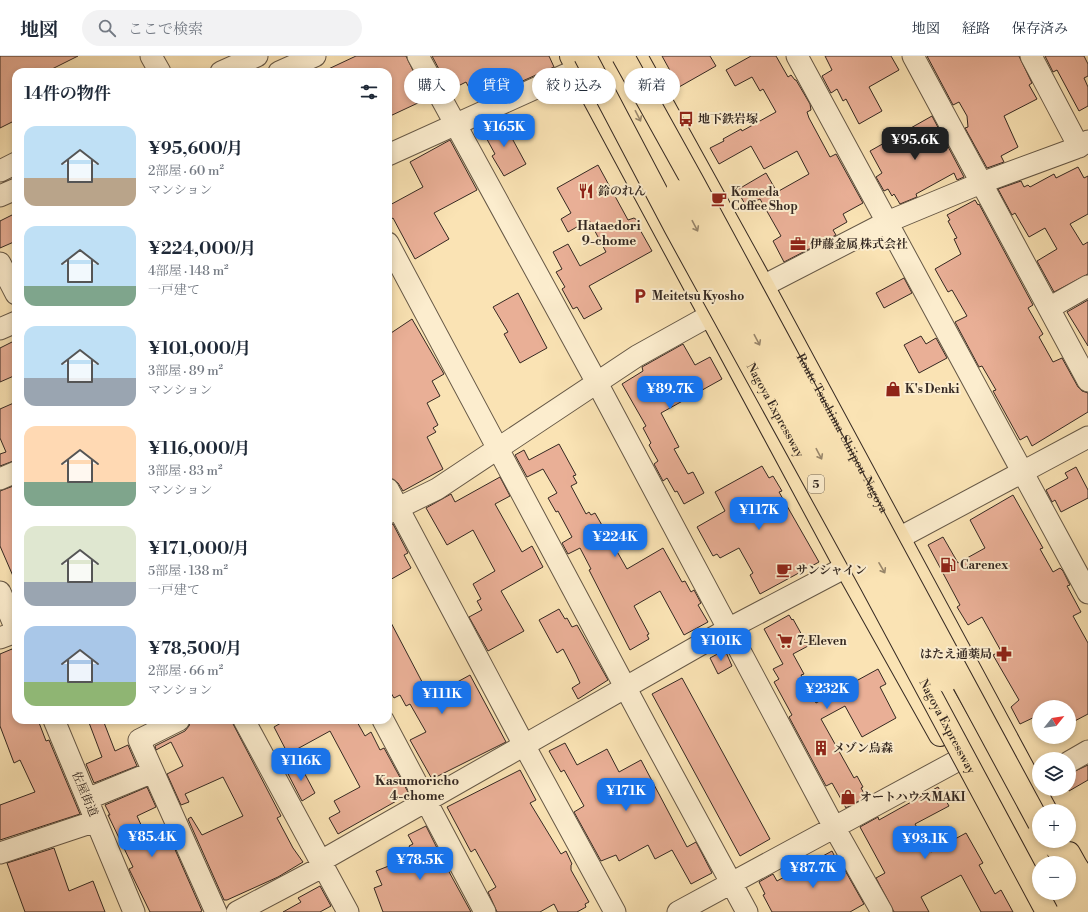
<!DOCTYPE html>
<html lang="ja">
<head>
<meta charset="utf-8">
<style>
	:root { --surface:#fff; --page:#f2f2f3; --text:#1f2937; --muted:#747a83; --line:#e0e1e3; --accent:#1a73e8 }
	body { margin:0; font-family:"Libre Bodoni","Noto Serif JP",serif; background:var(--page); color:var(--text); height:100vh; display:flex; flex-direction:column; font-size:15px; white-space:nowrap }
	* { box-sizing:border-box; margin:0 }
	p { font-size:13px; color:var(--muted) }
	.icon { flex:none; width:22px; height:22px; fill:none; stroke:currentColor; stroke-width:2; stroke-linecap:round; stroke-linejoin:round }
	.map { position:relative; flex:1; overflow:hidden }
	.drawer { position:absolute; left:12px; top:12px; width:380px; height:656px; display:flex; flex-direction:column; background:var(--surface); border-radius:12px; box-shadow:0 2px 6px #0003 }
	.drawer>* { flex:none }
	.hud { position:absolute; left:404px; top:12px; width:380px; height:36px; display:flex; gap:8px }
	.needle { width:26px; rotate:60deg }
	.tools { position:absolute; left:1032px; top:644px; display:grid; gap:8px }
	.tools a { display:grid; place-items:center; width:44px; height:44px; border-radius:50%; background:var(--surface); box-shadow:0 2px 6px #0003; font-size:20px }
	.price { position:absolute; translate:-50% -34px; padding:0 9px; border-radius:8px; background:var(--accent); color:#fff; font-size:13px; line-height:26px; filter:drop-shadow(0 1px 2px #0008) }
	.price::after { content:''; position:absolute; left:50%; top:24px; width:12px; height:9px; margin-left:-6px; background:inherit; clip-path:polygon(0 0,100% 0,50% 100%) }
	.price.active { background:#222; color:#fff }
	ul { padding:0; list-style:none }
	li { display:flex; align-items:center; gap:12px; height:100px; padding:0 12px }
	li span { display:grid; place-items:center; flex:none; width:112px; height:80px; border-radius:12px; color:#555 }
	li>.icon { margin-inline-start:auto }
	span .icon { width:48px; height:48px; fill:#fffc; stroke-width:1 }
	li b { font-size:17px }
	h2 { display:flex; justify-content:space-between; align-items:center; height:48px; padding:0 12px; font-size:17px }
	.chip { padding:0 14px; border-radius:18px; background:var(--surface); box-shadow:0 2px 6px #0003; font-size:14px; line-height:36px }
	.chip.active { background:var(--accent); color:#fff }
	header { display:flex; align-items:center; gap:24px; box-sizing:border-box; height:56px; padding:0 20px; background:var(--surface); border-bottom:1px solid var(--line) }
	header strong { font-size:19px }
	nav { display:flex; gap:22px; margin-inline-start:auto; font-size:14px }
	.search { width:280px; height:36px; background:var(--page); display:flex; align-items:center; gap:10px; box-sizing:border-box; padding:0 14px; border-radius:22px; color:var(--muted); font-size:15px }
	.map>svg:first-child { display:block }
</style>
</head>
<body>
<header>
<strong>地図</strong>
<div class="search"><svg class="icon" aria-label="search" viewBox="0 0 24 24"><circle cx="10" cy="10" r="6"/><path d="M15 15l6 6"/></svg>ここで検索</div>
<nav><a>地図</a><a>経路</a><a>保存済み</a></nav>
</header>
<div class="map">
<svg width="1088" height="856" viewBox="0 0 1088 856">
	<rect width="100%" height="100%" fill="#fae3b4"/>
	<filter id="stains"><feTurbulence type="fractalNoise" baseFrequency=".005" numOctaves="4"/><feColorMatrix values="0 0 0 0 .2 0 0 0 0 .09 0 0 0 0 .02 0 0 0 .5 -.17"/></filter>
	<radialGradient id="worn" r=".72"><stop offset=".6" stop-color="#630" stop-opacity="0"/><stop offset="1" stop-color="#630" stop-opacity=".3"/></radialGradient>
	<!-- building -->
	<path fill="#e9af96" stroke="#352922" d="M0,0H78L46,16H16V64L0,72Z
		M356,0H406L422,33L415,36L420,46L388,61V16H322Z
		M432,0H549L554,11L500,35L498,31L475,43L466,26L450,34Z
		M662,0H710L716,10L679,31Z
		M751,0H776L788,21L791,19L795,24H796L810,48L811,54L807,56L809,62L830,101L836,98L863,147L843,158L847,166L833,174L836,179L784,206L773,185L781,180L760,143L746,150L737,134L766,117L777,136L809,118L797,95L764,113L751,90L719,108L710,92L724,85L723,83L741,73L742,75L776,56L763,33L760,35L752,21L735,30L726,14Z
		M825,0H891L899,14L869,31L882,55L859,68L846,43L843,45L837,33L831,37L822,20L832,14Z
		M927,0H1019L1032,27L1029,29L1037,43L1004,60L1018,91L1001,100L1004,106L987,112L965,72L968,71L967,60L959,46L953,49Z
		M1045,0H1084L1088,8V20L1084,22L1088,31V50L1079,55L1057,14L1053,16Z
		M932,60L964,121L957,124L954,117L916,138L917,141L900,148L894,138L892,140L888,133L884,135L876,121L882,117L870,95Z
		M501,62L526,108L504,120L492,100L495,98L483,76L492,71L490,68Z
		M450,84L477,134L434,157L449,183L415,203L393,162L388,165V150L423,131L410,106Z
		M598,109L628,164L634,162L637,164L639,172L652,195L589,230L602,253L584,263L577,251L573,253L562,233L565,231L556,216L562,213L553,196L568,188L580,210L606,196L589,164L568,176L561,163L571,157L557,132Z
		M1078,111L1084,122L1088,120V158L1070,168L1083,189L1088,186V218L1054,236L1037,205L1057,193L1045,172L1029,181L1015,157L1012,159L998,133L1021,125L1024,131L1028,129L1030,131L1054,118L1056,122Z
		M975,144L978,149L979,148L1033,249L1028,252L1043,278L1039,281L1053,306L1062,302L1078,331L1082,335L1088,337V356L1032,390L1027,380L1020,384L993,335L996,334L982,310L979,311L955,266L967,260L952,234L948,236L935,213L961,198L954,183L957,182L948,165L950,164L947,159Z
		M16,157V185L0,192V165Z
		M904,222L912,237L884,252L876,237Z
		M518,237L547,292L520,307L504,278L508,276L493,251Z
		M1088,244V290L1067,256Z
		M412,263L444,318L432,325L440,340L427,347L438,369L433,372L436,376L427,381L443,413L403,435L398,427L390,422L388,418V279Z
		M921,280L926,288L936,282L947,302L919,317L904,289Z
		M16,284V319L0,326V292Z
		M683,288L695,309L710,301L722,323L661,357L679,391L674,393L688,418L693,416L704,437L684,448L677,435L675,436L667,422L663,425L654,408L658,405L649,389L651,387L643,372L646,370L622,328L643,315L642,311Z
		M16,346V404L0,410V398L6,396L0,382V353Z
		M559,388L576,419L573,420L577,427L571,430L586,458L589,456L591,459L595,457L627,513L663,492L682,526L685,525L691,536L694,534L701,547L698,549L708,566L684,579L660,535L634,550L649,578L647,579L649,583L630,594L589,514L591,513L580,492L568,498L562,487L572,481L558,455L556,456L548,442L557,437L543,413L527,421L515,399L524,394L529,404Z
		M762,410L769,422L773,420L782,435L779,436L819,506L760,538L750,519L753,517L739,492L720,502L717,498L713,500L697,471L725,455L715,436Z
		M1076,411L1088,434V442L1061,456L1055,444L1052,446L1046,434L1068,422L1065,417Z
		M500,421L510,440L495,448L522,496L532,490L543,511L501,535L524,575L488,595L469,561L482,554L477,545L481,543L473,528L495,515L473,474L447,489L426,452L451,438L455,446Z
		M16,429V527L0,490V435Z
		M1013,439L1043,492L1040,493L1053,516L1060,512L1063,515L1070,529L1067,530L1081,556L1073,560L1088,587V658L1069,668V651H1039V659L1020,668L1011,651L1019,644L993,599L1001,595L982,561L968,569L957,551L960,549L928,489L943,481L958,507L985,492L970,464Z
		M393,468L408,497L404,499L411,512L388,525V469Z
		M559,553L565,563L567,562L572,571L577,569L608,624L578,643L572,632L580,627L576,618L563,593L557,597L539,564Z
		M789,559L792,564L793,563L808,590L793,598L804,618L801,619L816,647L878,613L886,628L880,631L896,662L862,681L845,650L821,663L854,722L857,720L863,731L861,732L866,741L846,752L832,727L826,730L789,661L792,659L774,626L779,623L773,613L783,608L764,573Z
		M388,561L430,641L470,619L506,686L432,723L410,684L426,676L410,648L406,650L400,639L394,642L388,632Z
		M12,593L16,603V664H38L46,685L49,684L80,758L0,784V749L35,736L20,704L14,707L0,670V598Z
		M725,594L732,610L718,618L710,602Z
		M682,622L770,783L740,800L652,638Z
		M88,664H103L115,695L128,689L137,710L94,727L86,708L102,701Z
		M191,664H231L281,760L277,762L293,792L303,806L278,821L227,844H224L188,763L191,761L202,779L243,760L223,721L185,738L189,746L181,749L167,718L183,710L171,686L156,694L155,690L185,675L189,670Z
		M286,664H356L365,680L371,676L380,694L384,692L408,736L407,739L338,778L329,762L340,756L334,745L360,731L330,675L288,698L274,671Z
		M565,687L577,709L607,693L619,716L641,704L687,791L696,786L712,817L691,828L672,794L655,803L648,789L619,805L616,799L601,805L574,756L584,750L564,714L561,716L549,695Z
		M299,707L315,737L302,745L286,714Z
		M1088,709V724L1069,735V718Z
		M520,714L536,744L530,747L561,798L566,795L572,808L571,809V814L589,846L585,848L586,851L577,856H558L554,848L540,856H497L488,836L496,831L475,793L471,796L447,751Z
		M147,731L156,751L137,760L147,782L166,773L202,855L200,856H150L129,813L133,811L108,759H110L105,749Z
		M938,731L949,750L915,768L931,796L966,777L983,807L979,809L995,838L1001,834L1013,856H981L961,819L921,841L929,856H894L876,822L885,817L860,771L878,761L879,764Z
		M426,770L448,814L471,856H383L374,832L382,829L376,815L414,800L409,790L413,788L408,779Z
		M54,792L69,835L93,825L105,856H25L7,807Z
		M832,795L836,803L838,802L864,848L850,856H772L763,839L765,838L759,826L773,818L777,825Z
		M320,830L331,850L320,856H283L301,846L298,842Z"/>
	<g fill="none" stroke-linecap="round" stroke-linejoin="round">
		<defs>
			<path id="minor" d="M151,0L160,16
				M418,0L596,325L834,771L882,856
				M797,0L1088,537
				M913,0L1088,325
				M1031,0L1079,91
				M221,16L257,0
				M279,16L315,0
				M388,99L578,13
				M0,115L16,107
				M0,140L16,133
				M388,187L646,670L747,856
				M0,207L16,238
				M1049,252L1088,230
				M0,273L16,266
				M0,423L16,416
				M388,433L524,689L615,856
				M388,457L437,433L637,300L763,230L887,166L981,127L1079,91L1088,85
				M899,482L1088,381
				M0,536L16,573
				M0,582L16,576
				M54,664L134,856
				M179,664L139,684L216,856
				M244,664L348,856
				M383,664L485,856
				M1069,706L1088,695
				M87,743L153,716
				M0,797L96,765
				M321,805L728,573L846,511
				M237,856L324,810
				M678,856L955,706"/>
			<g id="major">
				<path d="M571,0L846,511L940,679"/>
				<path id="s1" d="M636,0L763,230L1046,755"/>
				<path d="M1069,797L1088,831"/>
			</g>
			<path id="highway" d="M607,0L677,135
				M927,610L1039,807
				M1049,785L1078,813
				M1069,822L1087,856
				M1056,837L1067,856"/>
		</defs>
		<!-- minor casing -->
		<use href="#minor" stroke="#665846" stroke-width="23"/>
		<!-- major casing -->
		<use href="#major" stroke="#352922" stroke-width="24"/>
		<!-- highway casing -->
		<use href="#highway" stroke="#352922" stroke-width="24"/>
		<!-- minor -->
		<use href="#minor" stroke="#fcedce" stroke-width="21"/>
		<!-- major -->
		<use href="#major" stroke="#fae3b4" stroke-width="22"/>
		<!-- highway -->
		<use href="#highway" stroke="#fae3b4" stroke-width="22"/>
		<defs>
			<g id="highway-bridge">
				<path id="s2" d="M585,0L675,171L871,528L1047,856"/>
				<path d="M623,0L693,126L1039,767"/>
				<path d="M677,135L866,485L946,625"/>
			</g>
		</defs>
		<!-- highway-bridge casing -->
		<use href="#highway-bridge" stroke="#352922" stroke-width="24" stroke-linecap="butt"/>
		<!-- highway-bridge -->
		<use href="#highway-bridge" stroke="#fae3b4" stroke-width="22"/>
	</g>
	<!-- one-way arrows -->
	<defs><path id="oneway-shaft" d="M-6 0H5M1.5-3L5.5 0L1.5 3" fill="none" stroke-width="1.6" stroke-linecap="round" stroke-linejoin="round"/></defs>
	<g stroke="#98866b">
		<use href="#oneway-shaft" transform="translate(638 60) rotate(63)"/>
		<use href="#oneway-shaft" transform="translate(695 170) rotate(62)"/>
		<use href="#oneway-shaft" transform="translate(757 284) rotate(62)"/>
		<use href="#oneway-shaft" transform="translate(819 398) rotate(62)"/>
		<use href="#oneway-shaft" transform="translate(882 512) rotate(60)"/>
	</g>
	<!-- icons -->
	<defs>
		<symbol id="bus-bare" viewBox="-9 -9 18 18"><path d="M-5-6H5V4H4V6H2V4H-2V6H-4V4H-5ZM-3.5-4V0h7V-4ZM-3.5 1.2v1.5H-2V1.2ZM2 1.2v1.5H3.5V1.2Z" fill="#8f2418" stroke="#fcedce" stroke-width="2.5" paint-order="stroke"/></symbol>
		<symbol id="restaurant-bare" viewBox="-9 -9 18 18"><path d="M-5-6h1v4h1v-4h1v4h1v-4h1v5L-1.5 .5V6h-2V.5L-5-1ZM5-6V6H3V1.5H1.5Q1.5-4 5-6Z" fill="#8f2418" stroke="#fcedce" stroke-width="2.5" paint-order="stroke"/></symbol>
		<symbol id="cafe-bare" viewBox="-9 -9 18 18"><path d="M-5.5-4.5H6V0H3Q3 3.5 0 3.5H-2.5Q-5.5 3.5-5.5 0ZM3-3.2v2h1.7v-2ZM-6 4.5H4V6H-6Z" fill="#8f2418" stroke="#fcedce" stroke-width="2.5" paint-order="stroke"/></symbol>
		<symbol id="office-bare" viewBox="-9 -9 18 18"><path d="M-6-3h4V-5.5h4V-3h4V5H-6ZM-1-4.5V-3h2v-1.5ZM-6 0V1H6V0Z" fill="#8f2418" stroke="#fcedce" stroke-width="2.5" paint-order="stroke"/></symbol>
		<symbol id="parking-bare" viewBox="-9 -9 18 18"><path d="M-3.5-5.5H1a3.5 3.5 0 0 1 0 7H-1V5.5H-3.5ZM-1-3.4V-.6H.8a1.4 1.4 0 0 0 0-2.8Z" fill="#8f2418" stroke="#fcedce" stroke-width="2.5" paint-order="stroke"/></symbol>
		<symbol id="shop-bare" viewBox="-9 -9 18 18"><path d="M-5-2.5h2.3a2.7 3.5 0 0 1 5.4 0H5L5.5 6h-11ZM-1.5-2.5h3a1.5 2.3 0 0 0-3 0Z" fill="#8f2418" stroke="#fcedce" stroke-width="2.5" paint-order="stroke"/></symbol>
		<symbol id="fuel-bare" viewBox="-9 -9 18 18"><path d="M-5.5-6h7V0h2V4h1.3V-2.5L3-4.5l.8-.8L6-3V5H2.5V1h-1V6h-7ZM-4.2-4.7v3.2H.2V-4.7Z" fill="#8f2418" stroke="#fcedce" stroke-width="2.5" paint-order="stroke"/></symbol>
		<symbol id="supermarket-bare" viewBox="-9 -9 18 18"><path d="M-6-5.5h2.5l.6 2H6L4.5 2H-2.5L-4.4-4H-6ZM-1.5 3.2a1.3 1.3 0 1 0 .1 0ZM3 3.2a1.3 1.3 0 1 0 .1 0Z" fill="#8f2418" stroke="#fcedce" stroke-width="2.5" paint-order="stroke"/></symbol>
		<symbol id="pharmacy-bare" viewBox="-9 -9 18 18"><path d="M-2-6h4v4h4v4h-4v4h-4v-4h-4v-4h4Z" fill="#8f2418" stroke="#fcedce" stroke-width="2.5" paint-order="stroke"/></symbol>
		<symbol id="building-bare" viewBox="-9 -9 18 18"><path d="M-4-6H4V6H1V3H-1V6H-4ZM-2.5-4.3h1.7v1.8h-1.7ZM.8-4.3h1.7v1.8H.8ZM-2.5-1h1.7V.8h-1.7ZM.8-1h1.7V.8H.8Z" fill="#8f2418" stroke="#fcedce" stroke-width="2.5" paint-order="stroke"/></symbol>
	</defs>
	<g fill-rule="evenodd">
		<use href="#bus-bare" x="675" y="52" width="22" height="22"/>
		<use href="#restaurant-bare" x="575" y="124" width="22" height="22"/>
		<use href="#cafe-bare" x="708" y="132" width="22" height="22"/>
		<use href="#office-bare" x="787" y="177" width="22" height="22"/>
		<use href="#parking-bare" x="629" y="229" width="22" height="22"/>
		<use href="#shop-bare" x="882" y="322" width="22" height="22"/>
		<use href="#fuel-bare" x="937" y="498" width="22" height="22"/>
		<use href="#cafe-bare" x="773" y="503" width="22" height="22"/>
		<use href="#supermarket-bare" x="774" y="574" width="22" height="22"/>
		<use href="#pharmacy-bare" x="993" y="587" width="22" height="22"/>
		<use href="#building-bare" x="810" y="681" width="22" height="22"/>
		<use href="#shop-bare" x="837" y="730" width="22" height="22"/>
	</g>
	<g text-anchor="middle" stroke-width="4" stroke-linejoin="round" paint-order="stroke">
		<!-- shield labels -->
		<rect fill="#fcedce" stroke="#716456" stroke-width="1" x="808" y="419" width="16" height="18" rx="3"/>
		<g font-size="11" font-weight="bold" fill="#352922">
			<text x="816" y="432">5</text>
		</g>
		<!-- poi labels -->
		<g font-size="12" font-weight="bold" fill="#352922" stroke="#fcedce" text-anchor="start">
			<text x="698" y="67">地下鉄岩塚</text>
			<text x="598" y="139">鈴のれん</text>
			<text x="731" y="140">Komeda<tspan x="731" dy="14">Coffee Shop</tspan></text>
			<text x="810" y="192">伊藤金属 株式会社</text>
			<text x="652" y="244">Meitetsu Kyosho</text>
			<text x="905" y="337">K's Denki</text>
			<text x="960" y="513">Carenex</text>
			<text x="796" y="518">サンシャイン</text>
			<text x="797" y="589">7-Eleven</text>
			<text x="992" y="602" text-anchor="end">はたえ通薬局</text>
			<text x="833" y="696">メゾン烏森</text>
			<text x="860" y="745">オートハウスMAKI</text>
		</g>
		<!-- street labels -->
		<g font-size="12" fill="#352922" stroke="#fcedce">
			<text dy="4" stroke="none"><textPath href="#s2" startOffset="402">Nagoya Expressway</textPath></text>
			<text dy="4" stroke="none"><textPath href="#s1" startOffset="430">Route Tsushima-Shiipou-Nagoya</textPath></text>
			<text dy="4" stroke="none"><textPath href="#s2" startOffset="762">Nagoya Expressway</textPath></text>
			<text transform="translate(85 738) rotate(67)" y="4">佐屋街道</text>
		</g>
		<!-- neighbourhood labels -->
		<g font-size="13" font-weight="bold" fill="#352922" stroke="#fcedce">
			<text x="609" y="174">Hataedori<tspan x="609" dy="15">9-chome</tspan></text>
			<text x="417" y="729">Kasumoricho<tspan x="417" dy="15">4-chome</tspan></text>
		</g>
	</g>
	<rect width="100%" height="100%" filter="url(#stains)"/>
	<rect width="100%" height="100%" fill="url(#worn)"/>
</svg>
<div class="tools">
<a><svg class="needle" viewBox="-14 -14 28 28"><path d="M0-13l5 13h-10z" fill="#e53935"/><path d="M0 13l5-13h-10z" fill="#747a83"/></svg></a>
<a><svg class="icon" aria-label="layers" viewBox="0 0 24 24"><path d="M12 4l9 5-9 5-9-5zM3 14l9 5 9-5"/></svg></a>
<a>+</a>
<a>−</a>
</div>
<b class="price" style="left:504px;top:92px">¥165K</b>
<b class="price active" style="left:915px;top:105px">¥95.6K</b>
<b class="price" style="left:670px;top:354px">¥89.7K</b>
<b class="price" style="left:759px;top:475px">¥117K</b>
<b class="price" style="left:615px;top:502px">¥224K</b>
<b class="price" style="left:721px;top:606px">¥101K</b>
<b class="price" style="left:827px;top:654px">¥232K</b>
<b class="price" style="left:442px;top:659px">¥111K</b>
<b class="price" style="left:301px;top:726px">¥116K</b>
<b class="price" style="left:626px;top:756px">¥171K</b>
<b class="price" style="left:152px;top:802px">¥85.4K</b>
<b class="price" style="left:925px;top:804px">¥93.1K</b>
<b class="price" style="left:420px;top:825px">¥78.5K</b>
<b class="price" style="left:813px;top:833px">¥87.7K</b>
<div class="hud">
<a class="chip">購入</a>
<a class="chip active">賃貸</a>
<a class="chip">絞り込み</a>
<a class="chip">新着</a>
</div>
<section class="drawer">
<h2>14件の物件<svg class="icon" aria-label="filters" viewBox="0 0 24 24"><path d="M4 7h16M4 17h16"/><circle cx="9" cy="7" r="2"/><circle cx="15" cy="17" r="2"/></svg></h2>
<ul>
<li><span style="background:linear-gradient(#bfe0f5 65%,#b9a48a 0)"><svg class="icon" aria-label="home" viewBox="0 0 24 24"><path d="M3 11l9-7 9 7M6 9v11h12V9"/></svg></span><div><b>¥95,600/月</b><p>2部屋 · 60 m²</p><p>マンション</p></div></li>
<li><span style="background:linear-gradient(#bfe0f5 75%,#7fa58c 0)"><svg class="icon" aria-label="home" viewBox="0 0 24 24"><path d="M3 11l9-7 9 7M6 9v11h12V9"/></svg></span><div><b>¥224,000/月</b><p>4部屋 · 148 m²</p><p>一戸建て</p></div></li>
<li><span style="background:linear-gradient(#bfe0f5 65%,#9aa5b1 0)"><svg class="icon" aria-label="home" viewBox="0 0 24 24"><path d="M3 11l9-7 9 7M6 9v11h12V9"/></svg></span><div><b>¥101,000/月</b><p>3部屋 · 89 m²</p><p>マンション</p></div></li>
<li><span style="background:linear-gradient(#ffd9b3 70%,#7fa58c 0)"><svg class="icon" aria-label="home" viewBox="0 0 24 24"><path d="M3 11l9-7 9 7M6 9v11h12V9"/></svg></span><div><b>¥116,000/月</b><p>3部屋 · 83 m²</p><p>マンション</p></div></li>
<li><span style="background:linear-gradient(#dfe7d0 70%,#9aa5b1 0)"><svg class="icon" aria-label="home" viewBox="0 0 24 24"><path d="M3 11l9-7 9 7M6 9v11h12V9"/></svg></span><div><b>¥171,000/月</b><p>5部屋 · 138 m²</p><p>一戸建て</p></div></li>
<li><span style="background:linear-gradient(#a9c7e8 70%,#8fb573 0)"><svg class="icon" aria-label="home" viewBox="0 0 24 24"><path d="M3 11l9-7 9 7M6 9v11h12V9"/></svg></span><div><b>¥78,500/月</b><p>2部屋 · 66 m²</p><p>マンション</p></div></li>
</ul>
</section>
</div>
</body>
</html>
